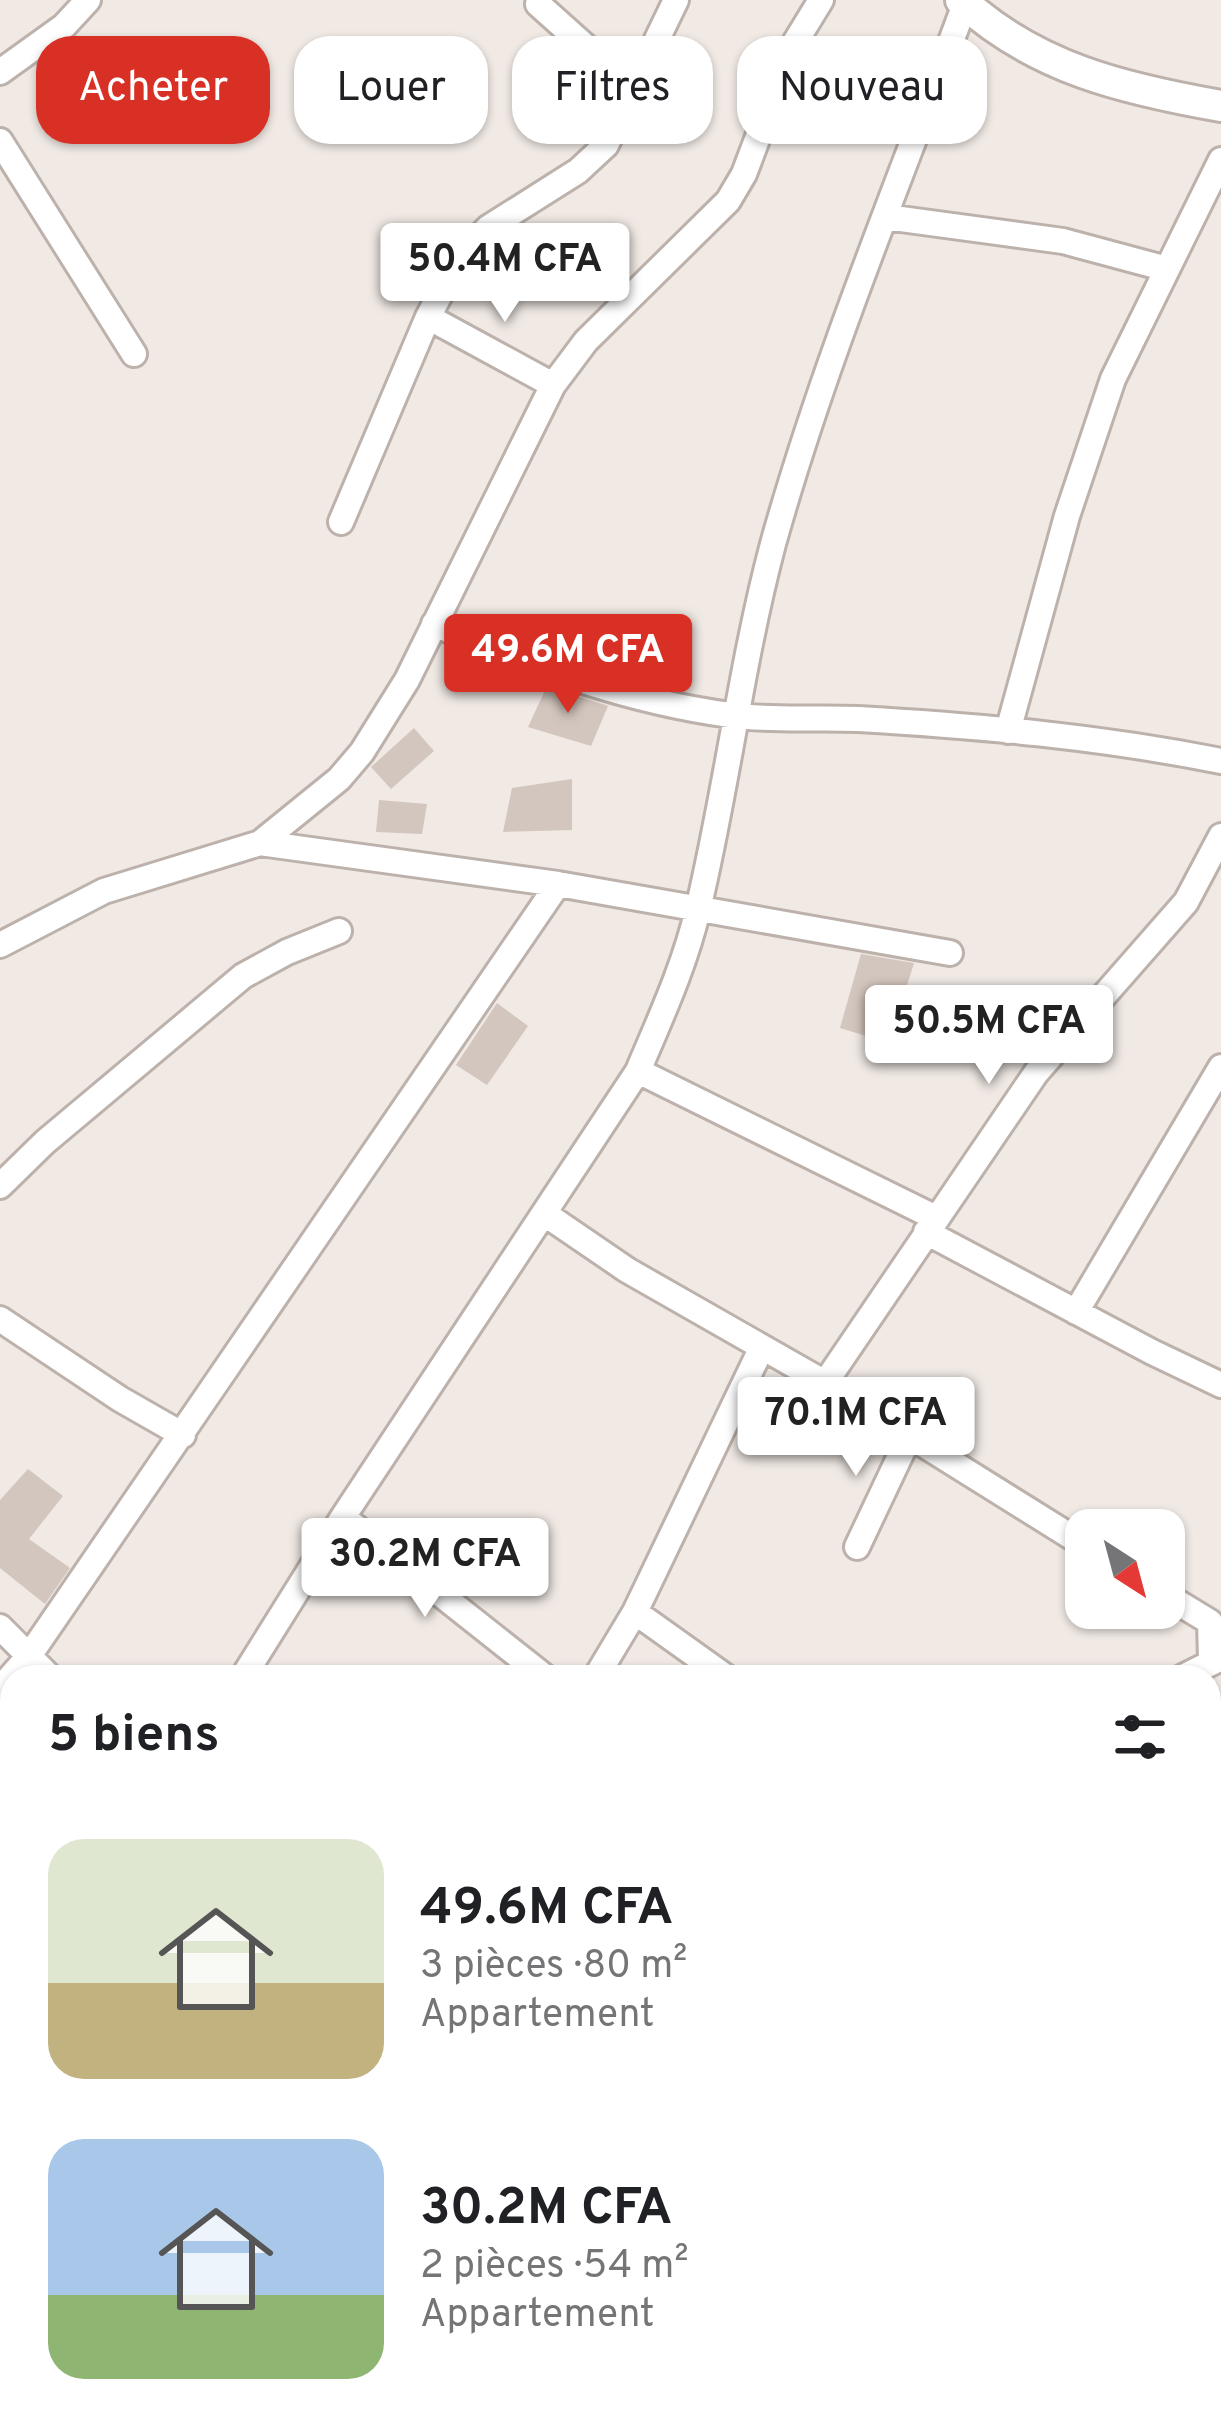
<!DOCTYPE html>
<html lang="fr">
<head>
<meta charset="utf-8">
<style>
	:root { --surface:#fff; --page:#f2f2f2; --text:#202124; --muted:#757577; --accent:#d93025 }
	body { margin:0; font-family:Overpass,sans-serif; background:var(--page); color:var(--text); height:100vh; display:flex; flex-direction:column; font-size:45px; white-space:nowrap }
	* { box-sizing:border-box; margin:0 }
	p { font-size:39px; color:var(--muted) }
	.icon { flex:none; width:66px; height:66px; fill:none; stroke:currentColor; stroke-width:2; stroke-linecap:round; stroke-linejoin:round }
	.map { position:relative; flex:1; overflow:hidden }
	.panel { position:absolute; left:0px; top:1665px; width:1221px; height:771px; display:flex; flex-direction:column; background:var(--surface); border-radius:36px 36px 0 0; box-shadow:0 3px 9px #0004 }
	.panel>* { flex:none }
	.guide { position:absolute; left:36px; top:36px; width:1149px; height:108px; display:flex; gap:24px }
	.needle { width:78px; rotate:144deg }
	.fabs { position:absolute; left:1065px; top:1509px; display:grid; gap:24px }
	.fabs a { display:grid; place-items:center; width:120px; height:120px; border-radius:24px; background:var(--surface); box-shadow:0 3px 9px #0004; font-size:60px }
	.price { position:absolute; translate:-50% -102px; padding:0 27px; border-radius:12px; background:#fff; color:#222; font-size:39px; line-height:78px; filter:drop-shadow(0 3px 6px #0008) }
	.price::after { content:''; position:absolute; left:50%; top:72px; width:36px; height:27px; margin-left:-18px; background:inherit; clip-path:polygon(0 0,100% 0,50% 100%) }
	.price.on { background:var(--accent); color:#fff }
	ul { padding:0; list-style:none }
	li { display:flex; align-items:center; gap:36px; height:300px; padding:0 48px }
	li span { display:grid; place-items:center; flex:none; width:336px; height:240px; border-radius:36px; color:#555 }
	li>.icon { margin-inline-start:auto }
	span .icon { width:144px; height:144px; fill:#fffc; stroke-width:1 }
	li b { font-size:51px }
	h2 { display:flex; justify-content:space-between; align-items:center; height:144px; padding:0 48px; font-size:51px }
	.tag { padding:0 42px; border-radius:36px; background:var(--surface); box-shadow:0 3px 9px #0004; font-size:42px; line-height:108px }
	.tag.on { background:var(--accent); color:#fff }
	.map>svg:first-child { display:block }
</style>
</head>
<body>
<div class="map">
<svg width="1221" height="2434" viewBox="0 0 1221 2434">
	<rect width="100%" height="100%" fill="#f0e9e4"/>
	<!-- building -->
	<path fill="#d3c6be" d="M547,686L608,706L591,746L528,727Z
		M414,728L434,751L391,789L371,767Z
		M572,779V830L503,832L512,788Z
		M379,800L427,804L422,834L376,832Z
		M861,954L914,963L889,1043L840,1028Z
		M497,1003L528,1026L487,1085L456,1065Z
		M28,1469L63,1496L29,1539L70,1568L45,1604L0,1568V1500Z"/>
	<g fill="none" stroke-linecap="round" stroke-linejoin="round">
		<defs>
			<path id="minor" d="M538,4L634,90
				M0,72L64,26L88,0
				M0,141L134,354
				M886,217L1063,241L1167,269
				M428,317L553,385
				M341,522L428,317L461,255L488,228L578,171L606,145L676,0
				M434,624C530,665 626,701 730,715C772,721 816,717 858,719C980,726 1101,737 1221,761
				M1008,731L1067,516L1113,379L1221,160
				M260,843L558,884L950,953
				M0,945L104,891L260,843L339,779L362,752L407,680L553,385L586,341L728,201L744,174L791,49L821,0
				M638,1071L936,1218
				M0,1186L45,1142L243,976L287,952L339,931
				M545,1214L627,1270L825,1383L1086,1546
				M926,1232L1152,1352L1221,1385
				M1076,1312L1221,1067
				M0,1319L120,1399L183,1435
				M825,1383L1036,1073L1186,902L1221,836
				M343,1517L545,1677
				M857,1547L909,1437
				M1164,1594L1210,1622L1211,1660
				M635,1612L726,1677
				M0,1627L50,1677
				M243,1677L343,1517L638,1071C660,1019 685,965 698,909C727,788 741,664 773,544C824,361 899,183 965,4
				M596,1677L635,1612L762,1347
				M1183,1677L1221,1658
				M0,1689L29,1656L558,884
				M0,2045L12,2051
				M0,2095L12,2071
				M1209,2180L1221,2182
				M0,2336L12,2341
				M965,2424V2434
				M104,2434L110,2424
				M301,2434L308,2424
				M746,2434L749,2424"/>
			<path id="tertiary" d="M961,0C1035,68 1124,89 1221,106"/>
		</defs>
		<!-- minor casing -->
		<use href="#minor" stroke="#bdb2ab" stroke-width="30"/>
		<!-- tertiary casing -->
		<use href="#tertiary" stroke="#bdb2ab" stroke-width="36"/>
		<!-- minor -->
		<use href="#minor" stroke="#fff" stroke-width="24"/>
		<!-- tertiary -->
		<use href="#tertiary" stroke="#fff" stroke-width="30"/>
	</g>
</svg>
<div class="fabs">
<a><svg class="needle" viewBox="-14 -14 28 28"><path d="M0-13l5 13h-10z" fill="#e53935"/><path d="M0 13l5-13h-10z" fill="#757577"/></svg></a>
</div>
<b class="price" style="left:505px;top:325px">50.4M CFA</b>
<b class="price on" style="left:568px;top:716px">49.6M CFA</b>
<b class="price" style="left:989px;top:1087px">50.5M CFA</b>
<b class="price" style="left:856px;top:1479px">70.1M CFA</b>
<b class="price" style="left:425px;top:1620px">30.2M CFA</b>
<div class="guide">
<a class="tag on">Acheter</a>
<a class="tag">Louer</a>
<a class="tag">Filtres</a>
<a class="tag">Nouveau</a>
</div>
<section class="panel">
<h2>5 biens<svg class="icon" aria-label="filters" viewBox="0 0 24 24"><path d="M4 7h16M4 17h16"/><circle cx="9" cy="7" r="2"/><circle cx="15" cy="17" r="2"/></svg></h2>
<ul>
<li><span style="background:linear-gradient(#dfe7d0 60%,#c2b280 0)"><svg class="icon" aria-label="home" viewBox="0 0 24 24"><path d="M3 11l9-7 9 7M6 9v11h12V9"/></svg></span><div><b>49.6M CFA</b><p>3 pièces · 80 m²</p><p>Appartement</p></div></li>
<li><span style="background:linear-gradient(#a9c7e8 65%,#8fb573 0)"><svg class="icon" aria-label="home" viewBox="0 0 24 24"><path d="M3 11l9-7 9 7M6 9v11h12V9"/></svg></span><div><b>30.2M CFA</b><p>2 pièces · 54 m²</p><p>Appartement</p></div></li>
</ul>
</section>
</div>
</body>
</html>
